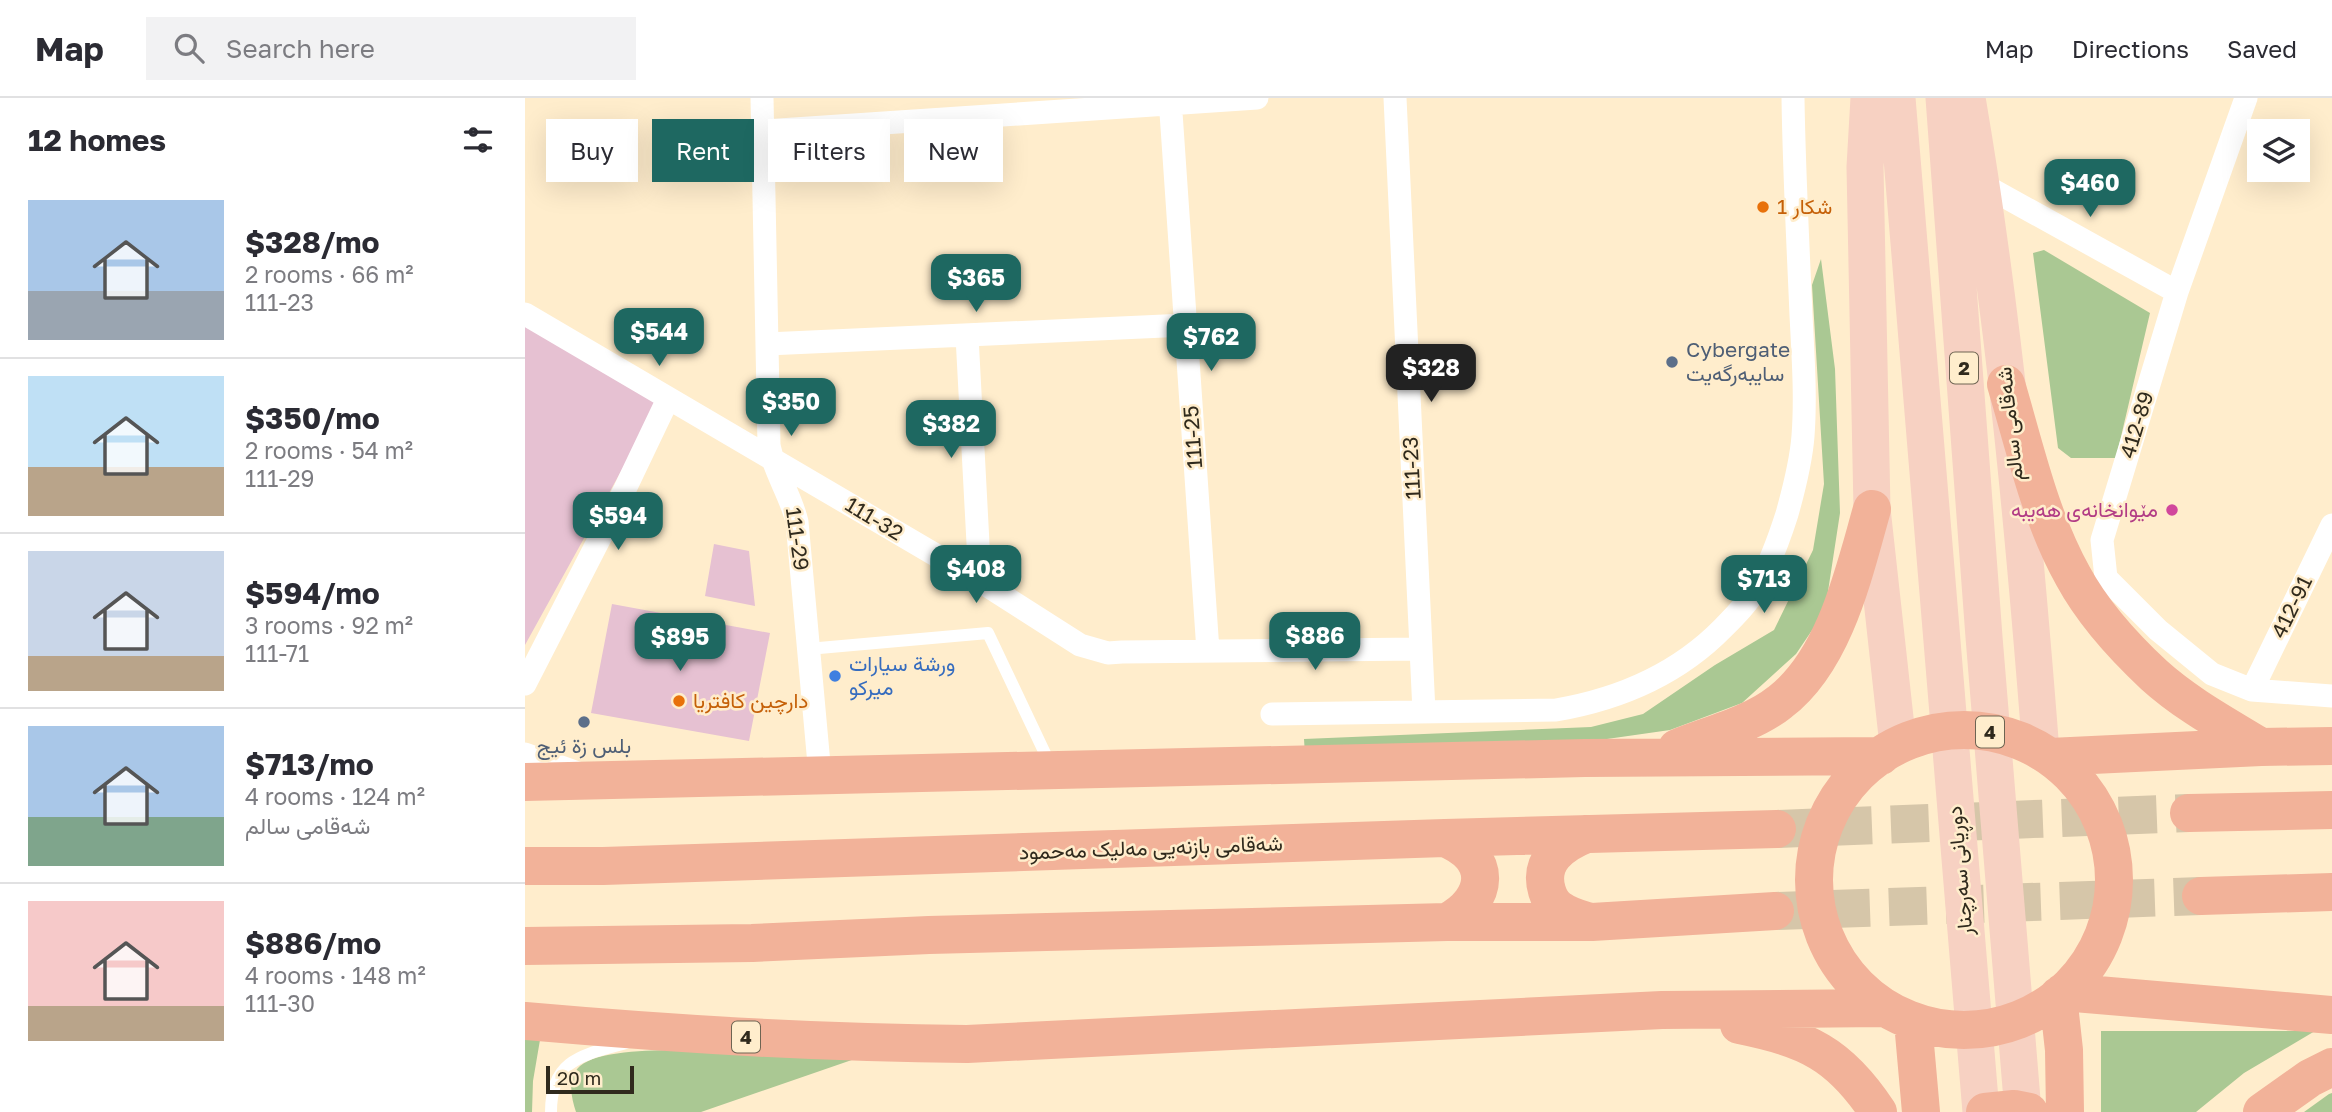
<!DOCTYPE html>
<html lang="en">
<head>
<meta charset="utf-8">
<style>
	:root { --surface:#fff; --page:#f2f2f3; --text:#2b2b33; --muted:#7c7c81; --line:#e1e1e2; --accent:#1e6861 }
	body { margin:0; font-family:"Golos Text",Vazirmatn,sans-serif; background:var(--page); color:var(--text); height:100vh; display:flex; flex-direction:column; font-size:26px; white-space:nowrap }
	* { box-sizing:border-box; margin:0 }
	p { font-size:23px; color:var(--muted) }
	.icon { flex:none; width:38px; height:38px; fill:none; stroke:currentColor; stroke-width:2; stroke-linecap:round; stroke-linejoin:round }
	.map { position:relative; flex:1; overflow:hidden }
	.side { display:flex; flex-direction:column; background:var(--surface); width:525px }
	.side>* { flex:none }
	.top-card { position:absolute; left:21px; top:21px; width:665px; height:63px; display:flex; gap:14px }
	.buttons { position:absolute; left:1722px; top:21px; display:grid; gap:14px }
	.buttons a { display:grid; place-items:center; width:63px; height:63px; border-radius:0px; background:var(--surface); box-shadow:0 7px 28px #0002; font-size:35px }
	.scale { position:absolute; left:21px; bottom:18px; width:88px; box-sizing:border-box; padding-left:7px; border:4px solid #302a1d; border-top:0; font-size:19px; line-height:24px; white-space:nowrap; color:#302a1d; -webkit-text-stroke:5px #ffedcc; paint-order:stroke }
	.price { position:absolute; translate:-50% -60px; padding:0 16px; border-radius:14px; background:var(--accent); color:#fff; font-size:23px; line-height:46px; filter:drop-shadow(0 2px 4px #0008) }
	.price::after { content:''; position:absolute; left:50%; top:42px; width:21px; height:16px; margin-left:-10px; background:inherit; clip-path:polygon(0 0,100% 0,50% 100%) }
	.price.current { background:#222; color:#fff }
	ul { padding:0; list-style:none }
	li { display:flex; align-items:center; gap:21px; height:175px; padding:0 28px }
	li+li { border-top:2px solid var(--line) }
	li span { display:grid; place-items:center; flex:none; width:196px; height:140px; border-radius:0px; color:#555 }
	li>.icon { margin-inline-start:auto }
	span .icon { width:84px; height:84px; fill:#fffc; stroke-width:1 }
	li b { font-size:30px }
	h2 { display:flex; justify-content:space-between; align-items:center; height:84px; padding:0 28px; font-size:30px }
	.tag { padding:0 24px; border-radius:0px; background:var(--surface); box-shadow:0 7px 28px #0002; font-size:24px; line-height:63px }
	.tag.current { background:var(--accent); color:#fff }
	header { display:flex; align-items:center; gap:42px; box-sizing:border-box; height:98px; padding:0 35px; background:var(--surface); border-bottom:2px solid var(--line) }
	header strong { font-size:33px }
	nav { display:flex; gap:38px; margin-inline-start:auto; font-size:24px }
	.search { width:490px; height:63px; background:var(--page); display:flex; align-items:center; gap:18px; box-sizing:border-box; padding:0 24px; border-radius:0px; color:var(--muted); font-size:26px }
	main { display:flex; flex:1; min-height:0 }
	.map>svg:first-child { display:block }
</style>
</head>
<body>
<header>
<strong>Map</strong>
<div class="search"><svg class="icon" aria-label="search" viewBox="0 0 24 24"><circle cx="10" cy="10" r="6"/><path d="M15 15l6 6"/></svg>Search here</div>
<nav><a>Map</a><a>Directions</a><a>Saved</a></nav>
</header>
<main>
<section class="side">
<h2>12 homes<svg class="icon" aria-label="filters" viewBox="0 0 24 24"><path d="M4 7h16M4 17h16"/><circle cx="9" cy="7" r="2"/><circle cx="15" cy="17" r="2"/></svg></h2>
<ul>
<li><span style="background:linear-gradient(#a9c7e8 65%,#9aa5b1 0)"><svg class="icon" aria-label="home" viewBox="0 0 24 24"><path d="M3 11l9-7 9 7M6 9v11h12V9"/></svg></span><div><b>$328/mo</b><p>2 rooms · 66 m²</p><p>111-23</p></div></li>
<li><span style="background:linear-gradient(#bfe0f5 65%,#b9a48a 0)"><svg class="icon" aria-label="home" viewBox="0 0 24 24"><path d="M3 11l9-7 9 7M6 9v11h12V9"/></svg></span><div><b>$350/mo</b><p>2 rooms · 54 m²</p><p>111-29</p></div></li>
<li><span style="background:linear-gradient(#c9d6e8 75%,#b9a48a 0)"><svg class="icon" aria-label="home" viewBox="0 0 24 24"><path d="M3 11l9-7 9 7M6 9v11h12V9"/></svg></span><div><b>$594/mo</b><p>3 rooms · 92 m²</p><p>111-71</p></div></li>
<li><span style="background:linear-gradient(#a9c7e8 65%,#7fa58c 0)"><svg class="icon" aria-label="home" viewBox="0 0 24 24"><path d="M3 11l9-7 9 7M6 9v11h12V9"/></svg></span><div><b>$713/mo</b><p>4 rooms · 124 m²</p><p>شەقامی سالم</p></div></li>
<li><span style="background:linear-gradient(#f6c9c9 75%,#b9a48a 0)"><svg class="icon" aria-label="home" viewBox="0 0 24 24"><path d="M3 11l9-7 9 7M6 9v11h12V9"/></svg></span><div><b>$886/mo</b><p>4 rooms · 148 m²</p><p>111-30</p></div></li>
</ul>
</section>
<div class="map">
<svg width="1807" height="1014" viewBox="0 0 1807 1014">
	<rect width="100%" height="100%" fill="#ffedcc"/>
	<!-- green -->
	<path fill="#aac893" d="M1519,152L1625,215L1591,360H1546L1533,350L1508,155Z
		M1296,161L1310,271L1315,415L1300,513L1271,556L1217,605L1145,632L1040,647L780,657L779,641L1066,629L1118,616L1190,567L1249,532L1288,452L1299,386L1287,187Z
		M0,933L16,936L8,983L7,1014H0Z
		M1576,933H1790L1719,975L1671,1014H1576Z
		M174,952L347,955L176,1014H51C46,999 42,980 55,968C76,950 146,952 174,952Z
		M1807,995V1014H1779L1804,996Z"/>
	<!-- building -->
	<path fill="#e6c1d2" d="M0,226L136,301L0,547Z
		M189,446L224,453L230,508L180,498Z
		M87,506L245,535L224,643L66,615Z"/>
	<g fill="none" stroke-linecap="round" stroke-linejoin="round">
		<!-- highway-tunnel -->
		<path stroke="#d6c6a9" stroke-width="38" stroke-dasharray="38 19" stroke-linecap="butt" d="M1252,731L1664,715
			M1250,813L1676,798"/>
		<!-- lane -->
		<path stroke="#fff" stroke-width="12" d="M283,551L463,535L526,668
			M26,1014C26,961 58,957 101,945"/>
		<!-- street -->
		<path stroke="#fff" stroke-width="23" d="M237,0L244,347C249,374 266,397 272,424L295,677
			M645,0L683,553
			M870,0L899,614
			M1721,0L1652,194L1577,442L1581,480L1633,532L1687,576L1727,592L1807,598
			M239,33L732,0
			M1457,86L1652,194
			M0,216L455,483L555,547L583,555L597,554L896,551
			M442,238L455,483
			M242,246L661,227
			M0,586L100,391L143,301
			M1727,592L1807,427
			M747,616L1031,612C1095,601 1152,577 1198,530C1210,518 1224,504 1232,489C1245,466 1254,441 1262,416C1269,391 1276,364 1278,338C1281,298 1278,257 1276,217C1273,145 1269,72 1268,0
			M0,656L53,675"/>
		<!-- primary -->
		<path stroke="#f7d1c2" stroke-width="37" d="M1344,0L1340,69L1347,411L1373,647
			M1372,0L1456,1014
			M1419,0L1459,539L1498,1014
			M1442,0C1479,216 1499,435 1516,654"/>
		<!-- highway -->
		<path stroke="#f2b299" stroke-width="38" d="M1481,286C1500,350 1515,419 1548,478C1568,515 1599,549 1629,577C1661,606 1700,627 1736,649
			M1289 782a150 150 0 1 1 300 0a150 150 0 1 1-300 0Z
			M1152,650C1184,637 1228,626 1255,604C1310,562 1329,474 1347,411
			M1525,659L1736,649L1807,648
			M0,684L1060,660L1356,658
			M1664,715L1807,712
			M1061,736C1036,746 1013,763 1022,793C1024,800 1028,807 1034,811C1043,818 1055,821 1065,824
			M920,740C968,759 965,801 922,824
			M0,768H78L920,740L1252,731
			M1676,798L1807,794
			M0,848L227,845L404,837L922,824H1067L1250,813
			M1538,894L1807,917
			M1533,898L1539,952L1540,1014
			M0,923C147,936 295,945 442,946L1137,912L1360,910
			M1388,924L1396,1014
			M1214,927C1282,941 1314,955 1353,1014
			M1460,1014L1489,1011L1504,1014
			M1737,1014L1785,980L1807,969"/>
	</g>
	<!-- markers -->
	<g fill="#e8710a" stroke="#ffedcc" stroke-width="2.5">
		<circle cx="1238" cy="109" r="7"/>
		<circle cx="154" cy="603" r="7"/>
	</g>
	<g fill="#5c6f8a" stroke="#ffedcc" stroke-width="2.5">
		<circle cx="1147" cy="264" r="7"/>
		<circle cx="59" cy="624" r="7"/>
	</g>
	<circle fill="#d1479c" stroke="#ffedcc" stroke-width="2.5" cx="1647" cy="412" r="7"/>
	<circle fill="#3f7fe0" stroke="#ffedcc" stroke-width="2.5" cx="310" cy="578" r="7"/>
	<g text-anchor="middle" stroke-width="5" stroke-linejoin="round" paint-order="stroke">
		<!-- shield labels -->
		<g fill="#ffedcc" stroke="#6e6452" stroke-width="2">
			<rect x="1425" y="254.5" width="28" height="31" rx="5"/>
			<rect x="1451" y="618.5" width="28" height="31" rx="5"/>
			<rect x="207" y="923.5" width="28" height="31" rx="5"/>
		</g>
		<g font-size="19" font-weight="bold" fill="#302a1d">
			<text x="1439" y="277">2</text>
			<text x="1465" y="641">4</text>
			<text x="221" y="946">4</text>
		</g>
		<!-- food labels -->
		<g font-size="21" fill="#c56008" stroke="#ffedcc" text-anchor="start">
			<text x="1252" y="116">شكار 1</text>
			<text x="168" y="610">دارچین کافتریا</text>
		</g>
		<!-- service labels -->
		<g font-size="21" fill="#4e5e75" stroke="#ffedcc" text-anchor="start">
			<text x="1161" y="259">Cybergate<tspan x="1161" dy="24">سایبەرگەیت</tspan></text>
			<text x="59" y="655" text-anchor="middle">بلس زة ئيج</text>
		</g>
		<!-- street labels -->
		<g font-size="21" fill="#302a1d" stroke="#ffedcc">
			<text transform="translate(1485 326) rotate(-96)" y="7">شەقامی سالم</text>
			<text transform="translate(1612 327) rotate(-73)" y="7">412-89</text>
			<text transform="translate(668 339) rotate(-94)" y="7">111-25</text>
			<text transform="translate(887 370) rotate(-93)" y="7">111-23</text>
			<text transform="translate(349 421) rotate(31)" y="7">111-32</text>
			<text transform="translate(272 441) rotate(82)" y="7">111-29</text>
			<text transform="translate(1767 509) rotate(-64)" y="7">412-91</text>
			<text transform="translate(626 750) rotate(-2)" y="7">شەقامی بازنەیی مەلیک مەحمود</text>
			<text transform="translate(1435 773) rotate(-95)" y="7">دوڕیانی سەرچنار</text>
		</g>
		<!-- hotel labels -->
		<g font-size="21" fill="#b23c85" stroke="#ffedcc" text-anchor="end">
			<text x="1633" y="419">مێوانخانەی هەیبە</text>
		</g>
		<!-- shop labels -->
		<g font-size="21" fill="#366cbe" stroke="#ffedcc" text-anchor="start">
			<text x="324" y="573">ورشة سیارات<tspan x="324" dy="24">میرکو</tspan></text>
		</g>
	</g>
</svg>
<div class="buttons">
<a><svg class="icon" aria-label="layers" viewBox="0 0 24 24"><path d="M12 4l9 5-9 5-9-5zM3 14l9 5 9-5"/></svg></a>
</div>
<div class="scale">20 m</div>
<b class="price" style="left:1565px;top:121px">$460</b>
<b class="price" style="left:451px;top:216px">$365</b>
<b class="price" style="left:134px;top:270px">$544</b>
<b class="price" style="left:686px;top:275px">$762</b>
<b class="price current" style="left:906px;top:306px">$328</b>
<b class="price" style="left:266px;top:340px">$350</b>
<b class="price" style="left:426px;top:362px">$382</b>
<b class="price" style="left:93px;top:454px">$594</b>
<b class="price" style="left:451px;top:507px">$408</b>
<b class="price" style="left:1239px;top:517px">$713</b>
<b class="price" style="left:790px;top:574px">$886</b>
<b class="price" style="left:155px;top:575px">$895</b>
<div class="top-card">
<a class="tag">Buy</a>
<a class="tag current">Rent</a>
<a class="tag">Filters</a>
<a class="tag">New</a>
</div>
</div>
</main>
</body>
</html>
